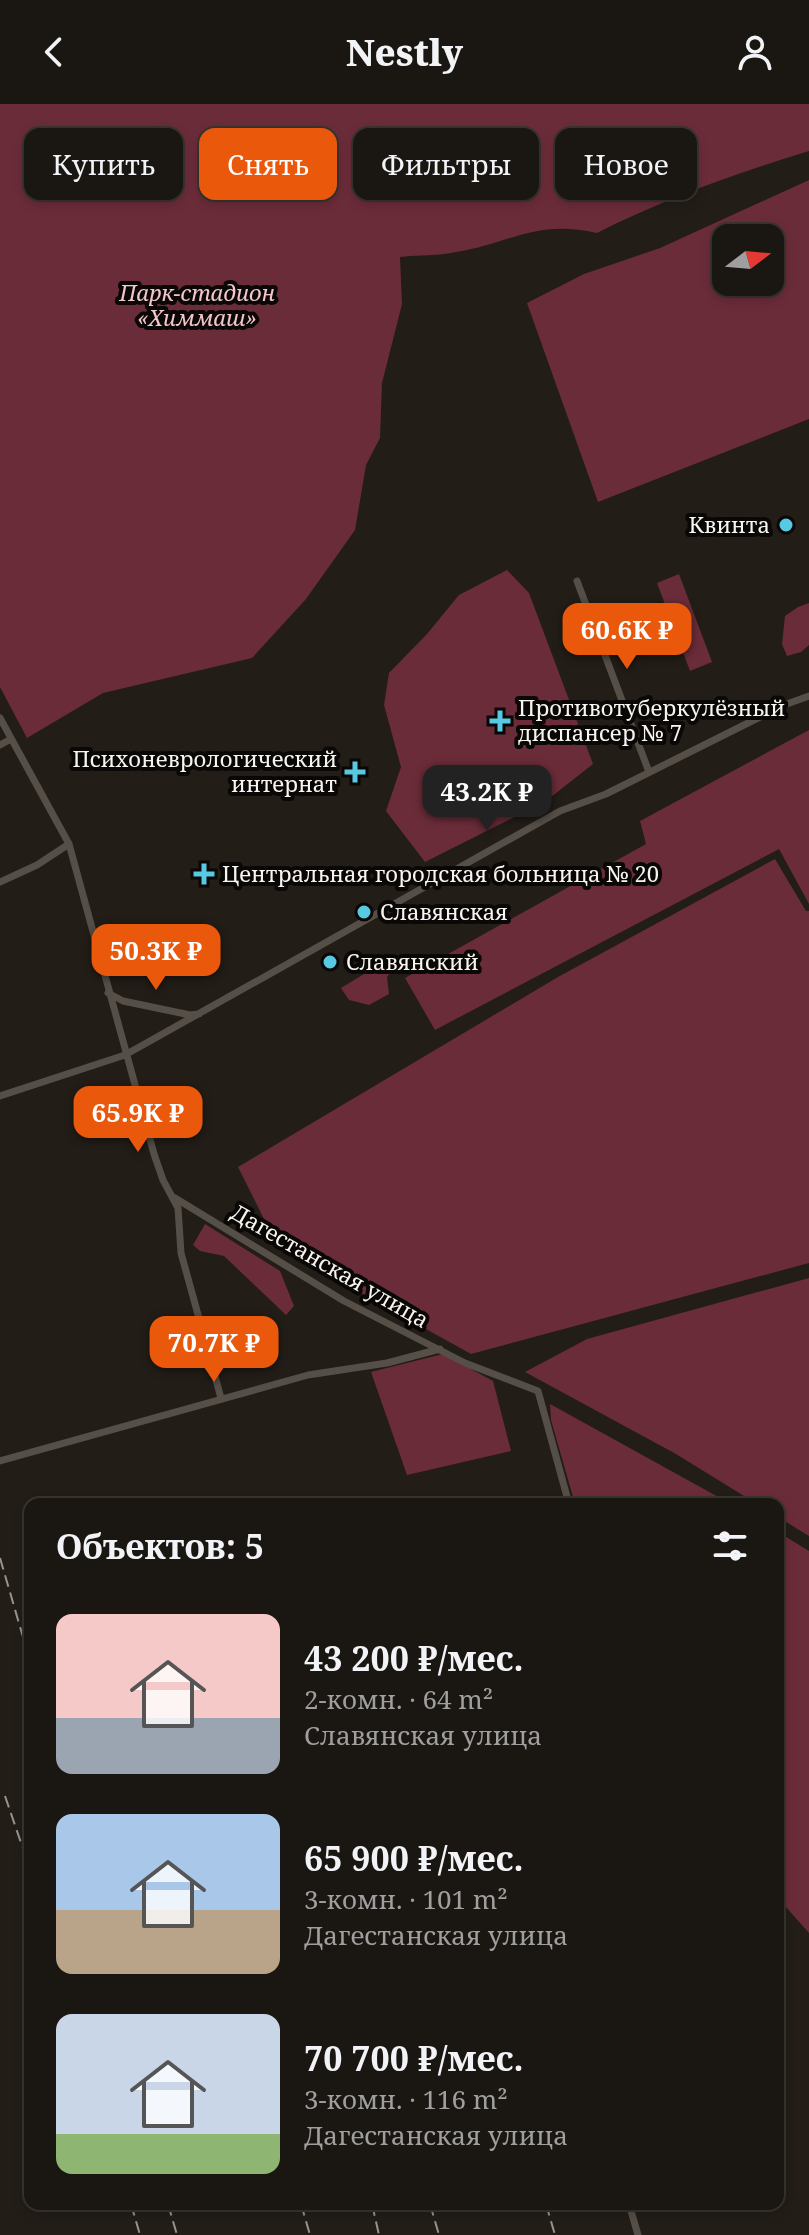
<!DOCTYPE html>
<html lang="ru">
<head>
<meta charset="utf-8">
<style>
	:root { --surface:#1a1611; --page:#231f1a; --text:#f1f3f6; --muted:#9f9f9f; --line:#383531; --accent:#ea580c }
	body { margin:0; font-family:"Noto Serif",serif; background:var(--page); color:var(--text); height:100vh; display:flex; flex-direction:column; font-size:30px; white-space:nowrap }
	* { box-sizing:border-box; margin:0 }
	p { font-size:26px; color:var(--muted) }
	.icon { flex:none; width:44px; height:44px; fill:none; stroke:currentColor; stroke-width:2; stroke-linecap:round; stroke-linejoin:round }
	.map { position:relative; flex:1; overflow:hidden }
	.sheet { position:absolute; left:24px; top:1394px; width:760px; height:712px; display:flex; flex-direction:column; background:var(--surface); border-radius:16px; box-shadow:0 4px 12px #0003,0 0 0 2px var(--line) }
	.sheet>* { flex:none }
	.hud { position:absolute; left:24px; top:24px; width:762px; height:72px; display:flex; gap:16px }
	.needle { width:52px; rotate:74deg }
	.controls { position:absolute; left:712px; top:120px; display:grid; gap:16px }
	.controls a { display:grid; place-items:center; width:72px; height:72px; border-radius:16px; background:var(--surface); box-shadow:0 4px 12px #0003,0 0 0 2px var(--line); font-size:40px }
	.price { position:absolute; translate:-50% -68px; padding:0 18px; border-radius:16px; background:var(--accent); color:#fff; font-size:26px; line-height:52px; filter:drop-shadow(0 2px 4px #0008) }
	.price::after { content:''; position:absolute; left:50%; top:48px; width:24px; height:18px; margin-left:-12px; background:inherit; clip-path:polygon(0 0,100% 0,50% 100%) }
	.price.selected { background:#222; color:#fff }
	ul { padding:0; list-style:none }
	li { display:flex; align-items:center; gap:24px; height:200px; padding:0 32px }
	li span { display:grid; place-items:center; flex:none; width:224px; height:160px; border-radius:16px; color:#555 }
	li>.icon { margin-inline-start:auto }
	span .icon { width:96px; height:96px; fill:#fffc; stroke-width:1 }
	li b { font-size:34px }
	h2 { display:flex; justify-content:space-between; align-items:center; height:96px; padding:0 32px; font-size:34px }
	.tag { padding:0 28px; border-radius:16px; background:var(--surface); box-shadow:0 4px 12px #0003,0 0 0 2px var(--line); font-size:28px; line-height:72px }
	.tag.selected { background:var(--accent); color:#fff }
	header { display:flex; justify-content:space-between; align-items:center; height:104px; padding:0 32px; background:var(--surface); font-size:36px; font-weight:800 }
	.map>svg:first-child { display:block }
</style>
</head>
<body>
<header><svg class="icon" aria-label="back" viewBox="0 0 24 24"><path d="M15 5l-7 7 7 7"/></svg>Nestly<svg class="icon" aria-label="person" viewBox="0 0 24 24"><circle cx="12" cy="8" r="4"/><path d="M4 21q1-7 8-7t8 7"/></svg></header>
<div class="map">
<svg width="809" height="2131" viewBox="0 0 809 2131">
	<rect width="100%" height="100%" fill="#221d17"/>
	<!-- green -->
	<path fill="#6b2c39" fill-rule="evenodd" d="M0,0H809V47C737,69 664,95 597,129C536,115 511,139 456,148C438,152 418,151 400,153L402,200L382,279L380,334L366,361L355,426L306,495L252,554L103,589L27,634L0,583Z
		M809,76V315L598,398L527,199L584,170L660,144ZM726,134H770V178H726Z
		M507,466L529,489L593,660L546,697L425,758L386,707L401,663L384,601L389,569L427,530L459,491Z
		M679,470L712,558L690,567L657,479Z
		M809,499V541L801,548L787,552L782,540L785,512L798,503Z
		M809,626V800L779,745L435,926L405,874L646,740L640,717Z
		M775,755L806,807H809V1159L471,1250L278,1143L238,1063L558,873Z
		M392,853L396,862L387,873L389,890L369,901L349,896L341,884Z
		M205,1120L280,1167L294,1202L286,1211L224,1152L200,1147L193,1141Z
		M809,1174V1432L778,1413V1400H757L676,1350L525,1268L587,1235Z
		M443,1250L493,1277L511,1347L407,1371L371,1268Z
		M550,1300L731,1400H575L551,1316Z
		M778,1428L809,1447V1829L778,1794Z"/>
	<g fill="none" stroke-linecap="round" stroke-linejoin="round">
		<!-- minor -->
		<path stroke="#554f48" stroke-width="7" d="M577,477L649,668
			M0,614L69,740L154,1050L163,1076L178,1104L181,1149L221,1294
			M0,641L11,635
			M0,778L37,761L69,740
			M108,889L123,897L190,911L199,910
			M0,992L125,951L560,707L606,690L784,601L809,592
			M175,1094L344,1197L465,1259L538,1287L569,1400
			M0,1357L308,1271L387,1259L440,1245
			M629,2100L638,2131"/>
		<!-- rail -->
		<path stroke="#97938e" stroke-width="2" stroke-dasharray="12 6" stroke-linecap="butt" d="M0,1454L23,1533L30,1572
			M5,1692L30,1765
			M131,2100L140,2131
			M168,2100L177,2131
			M301,2100L310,2131
			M372,2100L379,2131
			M430,2100L439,2131
			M546,2100L555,2131"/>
	</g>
	<!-- markers -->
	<g fill="#57c9e2" stroke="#0a0806" stroke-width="3">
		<circle cx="786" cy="421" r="8"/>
		<path d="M496 605h8v8h8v8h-8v8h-8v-8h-8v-8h8z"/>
		<path d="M351 656h8v8h8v8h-8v8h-8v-8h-8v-8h8z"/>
		<path d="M200 758h8v8h8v8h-8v8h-8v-8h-8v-8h8z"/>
		<circle cx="364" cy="808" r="8"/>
		<circle cx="330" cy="858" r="8"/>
	</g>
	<g text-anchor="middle" stroke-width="8" stroke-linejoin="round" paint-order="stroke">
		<!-- park labels -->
		<g font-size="22" font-style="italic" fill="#f4c5cb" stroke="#0a0806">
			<text x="197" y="197">Парк-стадион<tspan x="197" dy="25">«Химмаш»</tspan></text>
		</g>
		<!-- poi labels -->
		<g font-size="22" fill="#f8f4f0" stroke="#0a0806" text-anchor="start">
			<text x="770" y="429" text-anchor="end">Квинта</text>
			<text x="518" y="612">Противотуберкулёзный<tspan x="518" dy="25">диспансер № 7</tspan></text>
			<text x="337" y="663" text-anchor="end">Психоневрологический<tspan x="337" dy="25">интернат</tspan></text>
			<text x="222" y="778">Центральная городская больница № 20</text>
			<text x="380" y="816">Славянская</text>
			<text x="346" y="866">Славянский</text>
		</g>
		<!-- street labels -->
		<g font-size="22" fill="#f8f4f0" stroke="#0a0806">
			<text transform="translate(330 1162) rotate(30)" y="8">Дагестанская улица</text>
		</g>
	</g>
</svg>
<div class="controls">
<a><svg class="needle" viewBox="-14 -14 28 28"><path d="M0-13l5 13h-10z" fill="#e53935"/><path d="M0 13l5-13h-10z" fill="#9f9f9f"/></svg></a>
</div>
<b class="price" style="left:627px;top:567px">60.6K ₽</b>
<b class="price selected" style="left:487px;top:729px">43.2K ₽</b>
<b class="price" style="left:156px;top:888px">50.3K ₽</b>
<b class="price" style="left:138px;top:1050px">65.9K ₽</b>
<b class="price" style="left:214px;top:1280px">70.7K ₽</b>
<div class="hud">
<a class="tag">Купить</a>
<a class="tag selected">Снять</a>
<a class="tag">Фильтры</a>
<a class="tag">Новое</a>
</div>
<section class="sheet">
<h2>Объектов: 5<svg class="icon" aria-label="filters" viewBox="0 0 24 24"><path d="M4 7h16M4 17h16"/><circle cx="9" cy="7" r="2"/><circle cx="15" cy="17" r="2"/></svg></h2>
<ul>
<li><span style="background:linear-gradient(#f6c9c9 65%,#9aa5b1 0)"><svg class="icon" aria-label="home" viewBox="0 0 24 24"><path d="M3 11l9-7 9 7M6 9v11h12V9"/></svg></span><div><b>43 200 ₽/мес.</b><p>2-комн. · 64 m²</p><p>Славянская улица</p></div></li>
<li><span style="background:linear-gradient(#a9c7e8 60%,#b9a48a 0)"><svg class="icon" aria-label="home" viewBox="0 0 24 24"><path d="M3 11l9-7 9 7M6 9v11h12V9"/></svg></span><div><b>65 900 ₽/мес.</b><p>3-комн. · 101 m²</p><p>Дагестанская улица</p></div></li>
<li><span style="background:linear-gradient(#c9d6e8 75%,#8fb573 0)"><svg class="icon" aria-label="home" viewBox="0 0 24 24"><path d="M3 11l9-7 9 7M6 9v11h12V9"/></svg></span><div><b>70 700 ₽/мес.</b><p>3-комн. · 116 m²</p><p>Дагестанская улица</p></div></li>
</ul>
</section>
</div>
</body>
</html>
